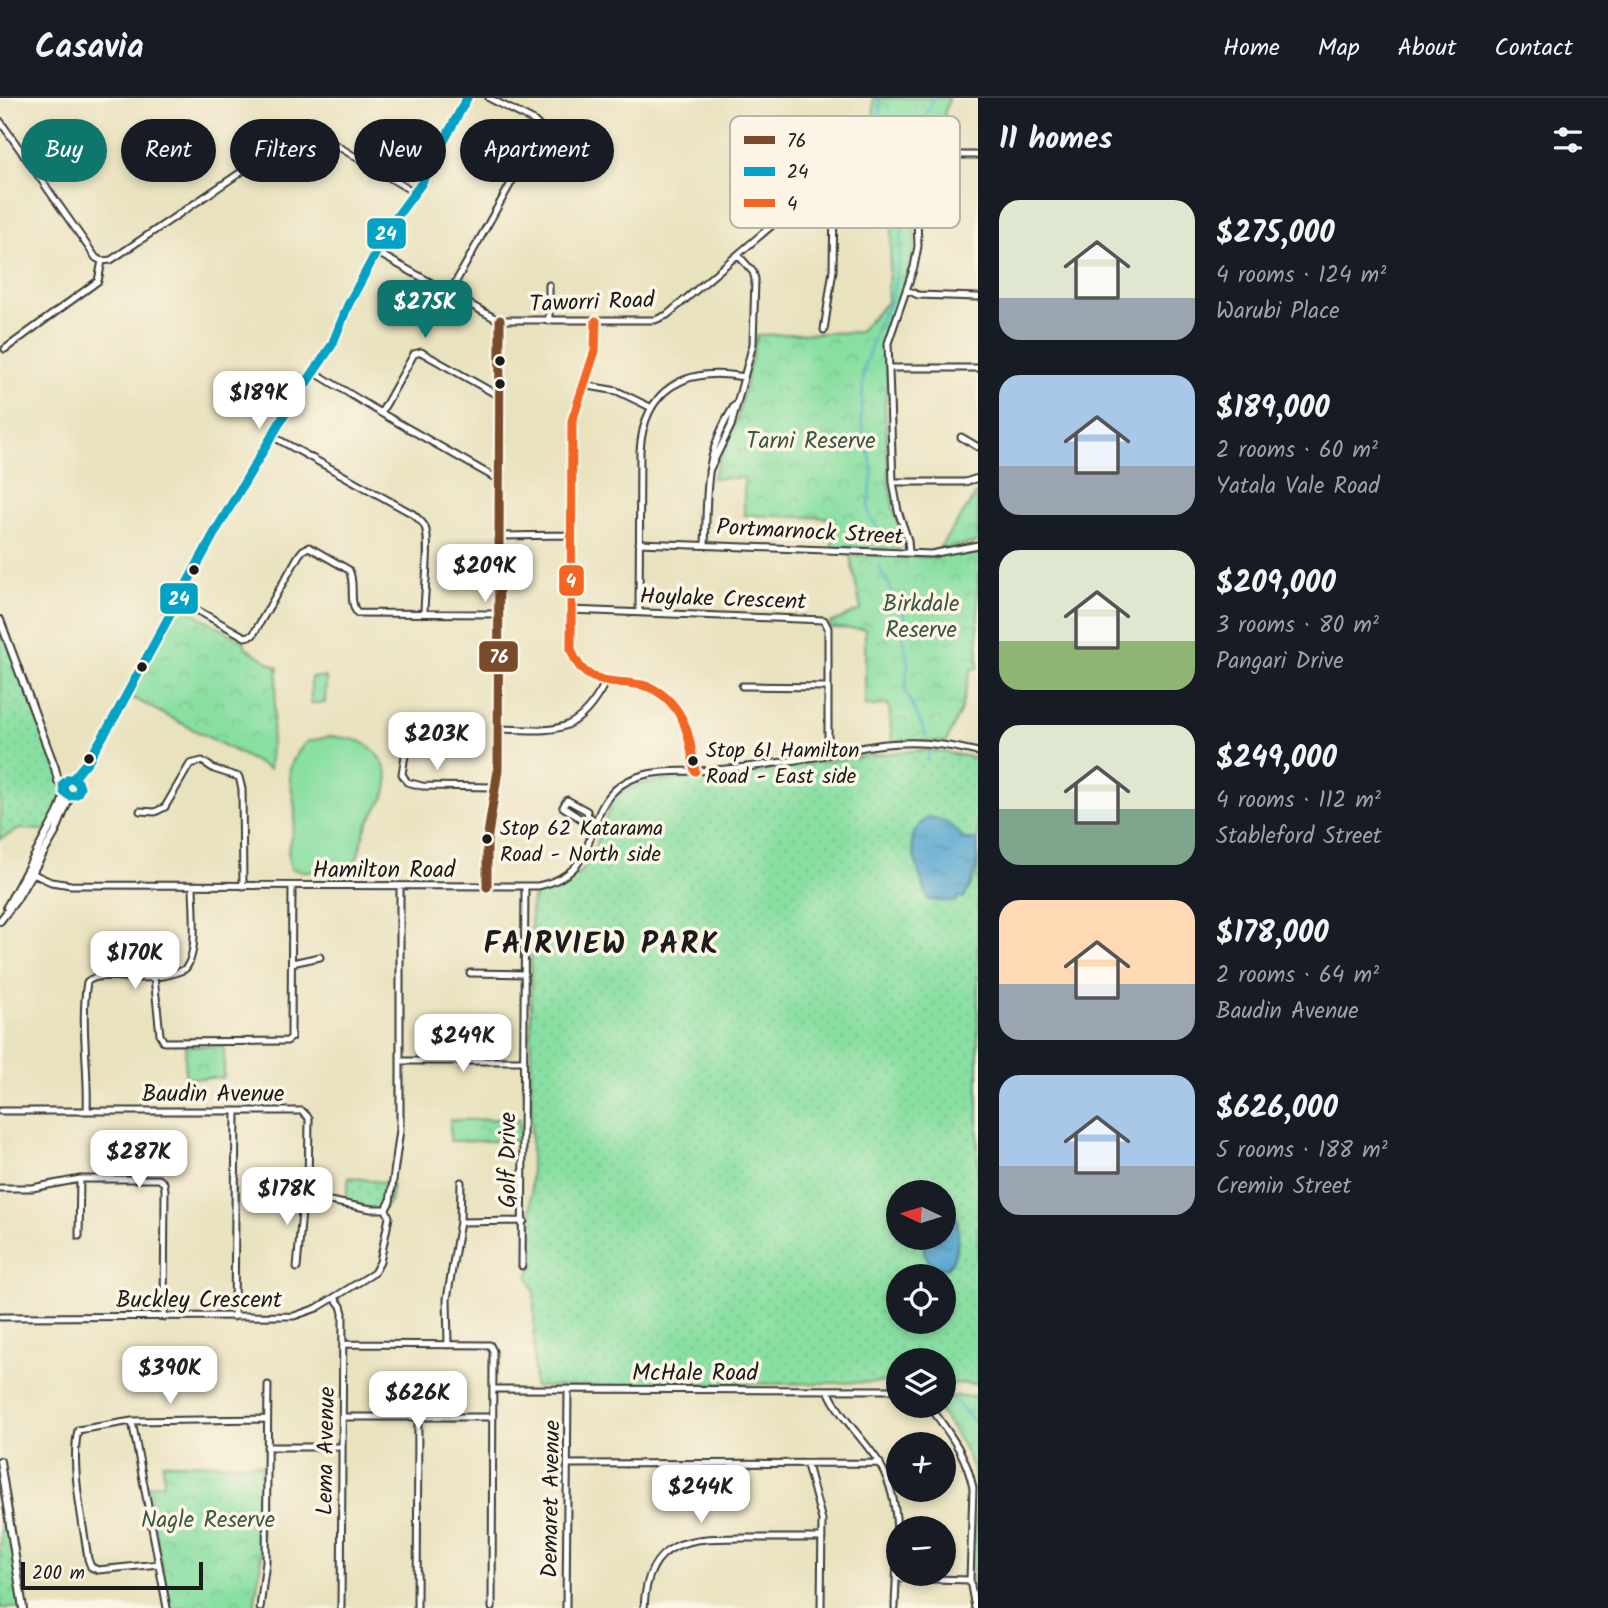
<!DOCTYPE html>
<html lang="en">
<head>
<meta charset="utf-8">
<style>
	:root { --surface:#171b24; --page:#242831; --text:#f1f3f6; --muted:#9ea1a6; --line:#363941; --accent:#0f766e }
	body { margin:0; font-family:Kalam,sans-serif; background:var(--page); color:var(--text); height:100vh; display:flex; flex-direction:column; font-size:26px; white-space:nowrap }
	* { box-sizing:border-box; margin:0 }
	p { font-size:23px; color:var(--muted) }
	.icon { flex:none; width:38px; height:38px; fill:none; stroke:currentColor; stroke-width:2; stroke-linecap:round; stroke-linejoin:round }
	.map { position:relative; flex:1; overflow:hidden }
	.drawer { display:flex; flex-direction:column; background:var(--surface); width:630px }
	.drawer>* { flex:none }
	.banner { position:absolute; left:21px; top:21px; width:665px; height:63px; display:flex; gap:14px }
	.needle { width:46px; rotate:274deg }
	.buttons { position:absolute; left:886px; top:1082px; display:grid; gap:14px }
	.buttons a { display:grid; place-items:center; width:70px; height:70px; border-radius:50%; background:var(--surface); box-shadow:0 4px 10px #0003; font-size:35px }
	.scale { position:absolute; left:21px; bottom:18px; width:182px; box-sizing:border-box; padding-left:7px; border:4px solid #1c1c1c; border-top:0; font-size:19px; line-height:24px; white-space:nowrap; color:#1c1c1c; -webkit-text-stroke:5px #fcf5e5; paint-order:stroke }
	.price { position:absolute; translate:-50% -60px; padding:0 16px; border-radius:14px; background:#fff; color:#222; font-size:23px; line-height:46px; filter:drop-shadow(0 2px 4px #0008) }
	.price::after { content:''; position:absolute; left:50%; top:42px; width:21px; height:16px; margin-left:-10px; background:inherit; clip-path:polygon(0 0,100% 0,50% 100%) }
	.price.current { background:var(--accent); color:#fff }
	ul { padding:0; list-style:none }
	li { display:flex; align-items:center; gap:21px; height:175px; padding:0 21px }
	li span { display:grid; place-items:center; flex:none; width:196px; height:140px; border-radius:21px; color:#555 }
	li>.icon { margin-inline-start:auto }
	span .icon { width:84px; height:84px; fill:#fffc; stroke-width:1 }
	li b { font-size:30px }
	h2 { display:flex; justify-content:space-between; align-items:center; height:84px; padding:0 21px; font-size:30px }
	.chip { padding:0 24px; border-radius:32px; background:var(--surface); box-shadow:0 4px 10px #0003; font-size:24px; line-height:63px }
	.chip.current { background:var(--accent); color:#fff }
	header { display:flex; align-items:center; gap:42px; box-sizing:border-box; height:98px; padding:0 35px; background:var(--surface); border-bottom:2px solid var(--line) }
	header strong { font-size:33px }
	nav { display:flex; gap:38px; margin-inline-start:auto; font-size:24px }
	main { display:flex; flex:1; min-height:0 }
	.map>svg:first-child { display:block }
</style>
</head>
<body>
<header>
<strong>Casavia</strong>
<nav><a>Home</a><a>Map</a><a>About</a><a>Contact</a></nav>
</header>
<main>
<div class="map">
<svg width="978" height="1510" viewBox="0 0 978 1510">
	<defs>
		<pattern id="grass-dots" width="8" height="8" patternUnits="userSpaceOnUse" patternTransform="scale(1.75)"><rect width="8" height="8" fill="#89dfa2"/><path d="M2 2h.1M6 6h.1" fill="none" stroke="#76bf8b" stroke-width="1.8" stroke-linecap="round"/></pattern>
		<pattern id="park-crowns" width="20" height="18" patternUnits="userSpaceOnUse" patternTransform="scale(1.75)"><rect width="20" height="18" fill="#89dfa2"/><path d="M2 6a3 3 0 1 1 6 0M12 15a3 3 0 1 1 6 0" fill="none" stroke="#76bf8b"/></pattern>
		<pattern id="water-ripples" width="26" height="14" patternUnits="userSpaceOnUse" patternTransform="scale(1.75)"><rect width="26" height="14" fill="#55a6d0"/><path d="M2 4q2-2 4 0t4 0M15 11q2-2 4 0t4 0" fill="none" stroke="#4686a8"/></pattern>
	</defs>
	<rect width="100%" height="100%" fill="#fcf5e5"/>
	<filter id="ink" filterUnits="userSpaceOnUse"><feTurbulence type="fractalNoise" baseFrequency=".0143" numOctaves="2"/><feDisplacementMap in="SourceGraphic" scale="14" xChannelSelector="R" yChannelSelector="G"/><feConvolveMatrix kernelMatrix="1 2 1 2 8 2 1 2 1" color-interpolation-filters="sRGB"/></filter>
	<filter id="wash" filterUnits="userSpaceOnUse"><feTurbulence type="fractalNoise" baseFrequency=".00686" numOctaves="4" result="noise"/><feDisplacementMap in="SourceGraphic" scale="28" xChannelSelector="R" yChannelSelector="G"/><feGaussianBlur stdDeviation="1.57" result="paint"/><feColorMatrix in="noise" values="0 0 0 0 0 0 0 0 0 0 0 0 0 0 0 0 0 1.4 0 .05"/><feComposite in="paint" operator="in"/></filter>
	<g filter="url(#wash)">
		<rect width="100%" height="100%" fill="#e9e2bf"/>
		<!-- grass -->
		<path fill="url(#grass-dots)" stroke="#527e5f" stroke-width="2" fill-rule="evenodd" d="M0,525L63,686L58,715L48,732L20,731L0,741Z
			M929,652L978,660V1286L943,1285V1262H898V1284L534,1289V1194L528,1177L533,1169L531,1147V808L535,795C590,780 587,769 606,719C608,713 613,700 618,696C644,678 696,682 728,678C795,669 861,656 929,652ZM898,1094H943V1139H898ZM898,1178H943V1223H898Z
			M349,1079L393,1086L390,1104L381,1112L345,1105Z
			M0,1362L23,1510H0Z"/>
		<!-- park -->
		<path fill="url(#park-crowns)" stroke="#527e5f" stroke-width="2" d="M873,0H949L942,25V53L876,52Z
			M879,59H890L896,95H907L916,86L918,59L931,61L935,67L934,85L930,95L915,116L914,147L910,168L904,191L887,230L884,245L888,283L885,306L889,383L894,414L904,441L899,451L832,450L833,420L744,417V380H712L737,321L757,237L859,234L887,204L892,131L890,106Z
			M978,384V444L938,452L977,395Z
			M978,450V570L971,571L961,612L946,644L892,642L889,607L865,608V531L830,530V525L861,512L850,457L932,459Z
			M182,508L245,544V549L278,570L269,671L129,598L178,510Z
			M185,948H224V980H185Z
			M520,1021V1043H450V1022Z
			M943,1298H978V1510C964,1474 978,1428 976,1390C974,1358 953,1332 935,1307H943Z
			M163,1365L261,1366V1464L254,1510H169L147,1388L164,1385Z"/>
		<!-- garden -->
		<path fill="#89dfa2" stroke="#527e5f" stroke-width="2" d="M311,579H326L325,605H311Z
			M331,638C341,640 355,640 364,645C379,655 391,673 387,691C383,706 371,716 366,730C360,744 360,758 352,771C330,774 313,776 291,771C283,745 295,739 295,717C295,681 277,678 306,644Z"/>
		<!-- water -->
		<path fill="url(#water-ripples)" stroke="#386176" stroke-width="2" d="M928,719C940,720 958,729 961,740L978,743C978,766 976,780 964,800L958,799L956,804L930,802C924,795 911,751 912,742C913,734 922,723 928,719Z
			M948,1116H955C961,1130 959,1161 945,1171C929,1168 918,1155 927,1139H943V1119Z"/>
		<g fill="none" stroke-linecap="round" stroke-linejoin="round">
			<!-- stream -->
			<path stroke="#55a6d0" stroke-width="2" d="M879,0L883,47
				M923,44L925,20L933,0
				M886,65L893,102L902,132
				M878,445L876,427L871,421L868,408L873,372L861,322L864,270L878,225L891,203L900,157L902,132L923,92L925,68
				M878,466L884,480L889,486L894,503L904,516L906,522L903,535L908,566L905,592L927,639
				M928,654V663
				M947,1295L978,1327"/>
		</g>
	</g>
	<g filter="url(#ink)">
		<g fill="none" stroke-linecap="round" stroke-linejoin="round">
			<defs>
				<path id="minor" d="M0,23L96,160L102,163L111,162L305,31L316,35L415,95
					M817,88L834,107L833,172L824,232
					M376,154L498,222H655L667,217L838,71L863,57H978
					M907,192L918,197L978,199
					M449,196L539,35V28L534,23L489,0
					M549,223V187
					M596,223L595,253L572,323L571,551C584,590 610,581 642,587C660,591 674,605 682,621C690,636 692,657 695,673
					M5,251L98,183L102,163
					M890,270H978
					M314,274L381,315L499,382
					M583,287L617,293L650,309
					M381,315L414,256L421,254L499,298
					M272,338L413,416C417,420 423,424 425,429C431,444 424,496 424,515
					M961,339L978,349
					M709,373L731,328L753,246L755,181L753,174L738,157
					M893,384H965L978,380
					M499,438L570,437
					M639,445L931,456L978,447
					M705,446C708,391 703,357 734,308
					M909,455L908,442L898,413L893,384L888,245L914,169L918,148L917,121L938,86L941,57
					M179,502L245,539L253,537L299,457L303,452L309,449L349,472C356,486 348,502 357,515L498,516
					M570,512L824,522L828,530V656
					M639,514L640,353C644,290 686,268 744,279
					M742,588L827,589
					M498,631C554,632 576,640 605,585
					M409,633L402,676L407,684L422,688L496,689
					M140,713L155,714L165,709L190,666L202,663L214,671L239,679L242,691L243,788
					M588,719L587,713L567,702L563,709L581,721L588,719L596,723
					M29,774L51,784L71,787L538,788C606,773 579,717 621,687C643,672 669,674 693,673C736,672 778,665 820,658C848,653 875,645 904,645C930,644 953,648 978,654
					M487,789V743L498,672L500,222
					M292,865L320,859
					M470,875L525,876
					M154,879L160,937L164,944L287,943L291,940V933L292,788
					M400,963H524
					M0,1013H302L309,1020L308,1092L314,1100L371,1111H386
					M87,1013C89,970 80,926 87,884C99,873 126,881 141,880C155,880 173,877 185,871C199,856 193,808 193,788
					M0,1090H32L80,1081H159L164,1085L165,1092L164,1219
					M460,1124L524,1123
					M79,1138L80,1081
					M522,1168L525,788
					M297,1170L302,1113L311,1098
					M335,1200L341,1208L343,1215L341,1510
					M0,1219L294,1218L317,1210L374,1175L380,1164L389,1119L386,1111L390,1104L400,1032V789
					M234,1219L236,1013
					M343,1246L490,1247L493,1253L492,1510
					M448,1247L447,1201L460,1124L461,1084
					M493,1291L898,1292
					M828,1292C839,1318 862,1339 878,1363C905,1405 896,1462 895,1510
					M929,1307C949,1335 966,1355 973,1390L970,1482L975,1510
					M343,1319H492
					M132,1323L167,1510
					M267,1349H342
					M568,1366L880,1365
					M807,1367L822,1422L821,1510
					M159,1466L98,1472L91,1469L88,1461C83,1424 70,1368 78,1332L132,1323L266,1321
					M896,1480L970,1482
					M260,1510L266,1464L268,1287
					M417,1510L418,1320
					M566,1510L568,1291
					M644,1510C647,1440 689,1440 746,1440C771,1440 796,1440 822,1440"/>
				<path id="tertiary" d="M0,522L55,670L58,683L62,689
					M73,681L78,684L80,690L77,696L70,698L64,694L63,686L69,681H73L88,663L114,620L215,434L285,316L332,247L348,207L392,125L421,86L467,0
					M7,809L58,715L65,696
					M0,823L16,802L55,735L70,698
					M0,1363L23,1510"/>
			</defs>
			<!-- minor casing -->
			<use href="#minor" stroke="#3b3a34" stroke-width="9"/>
			<!-- tertiary casing -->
			<use href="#tertiary" stroke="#3b3a34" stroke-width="10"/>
			<!-- minor -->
			<use href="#minor" stroke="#fff" stroke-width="5"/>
			<!-- tertiary -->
			<use href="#tertiary" stroke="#fff" stroke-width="6"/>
			<defs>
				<path id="bus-1" d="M487,789V743L498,672L500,222"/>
				<path id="bus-2" d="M73,681L78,684L80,690L77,696L70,698L64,694L63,686L69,681H73L88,663L114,620L215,434L285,316L332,247L348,207L392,125L421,86L467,0"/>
				<path id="bus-3" d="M596,223L595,253L572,323L571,551C584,590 610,581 642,587C660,591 674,605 682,621C690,636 692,657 695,673"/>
			</defs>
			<!-- bus-1 casing -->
			<use href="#bus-1" stroke="#fcf5e5" stroke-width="14"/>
			<!-- bus-2 casing -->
			<use href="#bus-2" stroke="#fcf5e5" stroke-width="14"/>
			<!-- bus-3 casing -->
			<use href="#bus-3" stroke="#fcf5e5" stroke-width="14"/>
			<!-- bus-1 -->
			<use href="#bus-1" stroke="#7a4b2a" stroke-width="9"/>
			<!-- bus-2 -->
			<use href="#bus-2" stroke="#01a2c5" stroke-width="9"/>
			<!-- bus-3 -->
			<use href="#bus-3" stroke="#f26522" stroke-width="9"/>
		</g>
	</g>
	<!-- markers -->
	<g fill="#1c1c1c" stroke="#fcf5e5" stroke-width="2.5">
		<circle cx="500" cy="263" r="6"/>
		<circle cx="500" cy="286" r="6"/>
		<circle cx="194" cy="472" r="6"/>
		<circle cx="142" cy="569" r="6"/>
		<circle cx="89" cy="661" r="6"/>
		<circle cx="693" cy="663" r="6"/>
		<circle cx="487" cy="741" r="6"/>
	</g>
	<g text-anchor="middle" stroke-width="7" stroke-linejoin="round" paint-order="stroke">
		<!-- bus labels -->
		<g font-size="21" fill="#1c1c1c" stroke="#fcf5e5" text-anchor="start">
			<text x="706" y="659">Stop 61 Hamilton<tspan x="706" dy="26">Road - East side</tspan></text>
			<text x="500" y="737">Stop 62 Katarama<tspan x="500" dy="26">Road - North side</tspan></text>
		</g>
		<!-- street labels -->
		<g font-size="23" fill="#1c1c1c" stroke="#fcf5e5">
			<text transform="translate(592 203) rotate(-2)" y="8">Taworri Road</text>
			<text transform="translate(810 433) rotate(3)" y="8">Portmarnock Street</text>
			<text transform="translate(723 500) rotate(2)" y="8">Hoylake Crescent</text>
			<text x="384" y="779">Hamilton Road</text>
			<text x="213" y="1003">Baudin Avenue</text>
			<text transform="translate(507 1062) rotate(-90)" y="8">Golf Drive</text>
			<text x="199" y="1209">Buckley Crescent</text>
			<text x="695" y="1282">McHale Road</text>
			<text transform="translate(325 1353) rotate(-89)" y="8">Lema Avenue</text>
			<text transform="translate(550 1401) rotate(-89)" y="8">Demaret Avenue</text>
		</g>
		<!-- park labels -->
		<g font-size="23" fill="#3d5644" stroke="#fcf5e5">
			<text x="811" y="350">Tarni Reserve</text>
			<text x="921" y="513">Birkdale<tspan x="921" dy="26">Reserve</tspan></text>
			<text x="208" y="1429">Nagle Reserve</text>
		</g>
		<!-- district labels -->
		<g font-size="30" font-weight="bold" letter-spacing="2" fill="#1c1c1c" stroke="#fcf5e5">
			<text x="602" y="855">FAIRVIEW PARK</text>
		</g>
	</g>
	<!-- legend -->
	<rect x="730" y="18" width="230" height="112" rx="10" fill="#fcf5e5" stroke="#b9b4a9" stroke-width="2"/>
	<rect x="744" y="38" width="31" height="8" fill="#7a4b2a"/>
	<rect x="744" y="69" width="31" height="9" fill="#01a2c5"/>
	<rect x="744" y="101" width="31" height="8" fill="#f26522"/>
	<g font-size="19" fill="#1c1c1c">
		<text x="787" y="49">76</text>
		<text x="787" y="80">24</text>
		<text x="787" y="112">4</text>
	</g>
	<g stroke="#fcf5e5" stroke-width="2.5">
		<rect x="366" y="119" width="41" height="33" rx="7" fill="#01a2c5"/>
		<rect x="558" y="466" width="27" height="33" rx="7" fill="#f26522"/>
		<rect x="159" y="484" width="40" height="33" rx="7" fill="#01a2c5"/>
		<rect x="478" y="542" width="41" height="33" rx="7" fill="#7a4b2a"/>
	</g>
	<g font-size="19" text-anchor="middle" font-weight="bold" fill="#fff">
		<text x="386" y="142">24</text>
		<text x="571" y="489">4</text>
		<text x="179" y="507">24</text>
		<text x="499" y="565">76</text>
	</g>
</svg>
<div class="buttons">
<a><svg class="needle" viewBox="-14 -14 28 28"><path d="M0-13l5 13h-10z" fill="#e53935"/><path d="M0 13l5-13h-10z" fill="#9ea1a6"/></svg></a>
<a><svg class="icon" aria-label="locate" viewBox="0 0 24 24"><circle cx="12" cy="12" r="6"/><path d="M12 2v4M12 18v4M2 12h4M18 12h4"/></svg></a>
<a><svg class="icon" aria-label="layers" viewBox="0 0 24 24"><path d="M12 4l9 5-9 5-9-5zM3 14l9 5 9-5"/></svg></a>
<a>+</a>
<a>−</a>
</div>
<div class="scale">200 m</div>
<b class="price current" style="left:425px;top:242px">$275K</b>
<b class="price" style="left:259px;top:333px">$189K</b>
<b class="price" style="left:485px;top:506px">$209K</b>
<b class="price" style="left:437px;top:674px">$203K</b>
<b class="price" style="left:135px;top:893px">$170K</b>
<b class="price" style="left:463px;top:976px">$249K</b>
<b class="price" style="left:139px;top:1092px">$287K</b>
<b class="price" style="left:287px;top:1129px">$178K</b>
<b class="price" style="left:170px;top:1308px">$390K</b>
<b class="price" style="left:418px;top:1333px">$626K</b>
<b class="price" style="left:701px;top:1427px">$244K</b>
<div class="banner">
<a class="chip current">Buy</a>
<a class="chip">Rent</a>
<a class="chip">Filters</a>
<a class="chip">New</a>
<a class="chip">Apartment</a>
</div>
</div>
<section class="drawer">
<h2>11 homes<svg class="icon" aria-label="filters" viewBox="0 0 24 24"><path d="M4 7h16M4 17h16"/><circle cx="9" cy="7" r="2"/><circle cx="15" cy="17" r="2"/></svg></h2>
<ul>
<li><span style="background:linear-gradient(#dfe7d0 70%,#9aa5b1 0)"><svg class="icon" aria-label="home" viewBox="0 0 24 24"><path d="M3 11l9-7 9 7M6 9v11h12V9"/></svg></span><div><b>$275,000</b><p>4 rooms · 124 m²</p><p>Warubi Place</p></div></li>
<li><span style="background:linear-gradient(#a9c7e8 65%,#9aa5b1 0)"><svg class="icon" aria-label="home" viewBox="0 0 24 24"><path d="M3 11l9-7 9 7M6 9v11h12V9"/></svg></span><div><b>$189,000</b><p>2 rooms · 60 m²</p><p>Yatala Vale Road</p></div></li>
<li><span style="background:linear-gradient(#dfe7d0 65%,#8fb573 0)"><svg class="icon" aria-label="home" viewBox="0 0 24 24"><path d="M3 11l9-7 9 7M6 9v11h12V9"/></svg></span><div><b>$209,000</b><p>3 rooms · 80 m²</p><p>Pangari Drive</p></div></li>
<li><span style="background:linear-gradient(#dfe7d0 60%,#7fa58c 0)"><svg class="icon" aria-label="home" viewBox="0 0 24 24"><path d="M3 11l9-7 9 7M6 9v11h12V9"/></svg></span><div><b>$249,000</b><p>4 rooms · 112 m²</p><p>Stableford Street</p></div></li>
<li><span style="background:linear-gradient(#ffd9b3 60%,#9aa5b1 0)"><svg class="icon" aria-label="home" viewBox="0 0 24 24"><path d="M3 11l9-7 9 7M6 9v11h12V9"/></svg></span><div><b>$178,000</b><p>2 rooms · 64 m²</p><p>Baudin Avenue</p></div></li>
<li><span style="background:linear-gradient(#a9c7e8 65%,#9aa5b1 0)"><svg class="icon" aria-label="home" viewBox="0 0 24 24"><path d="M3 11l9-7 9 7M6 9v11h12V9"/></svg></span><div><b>$626,000</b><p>5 rooms · 188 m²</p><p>Cremin Street</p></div></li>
</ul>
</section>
</main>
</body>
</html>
